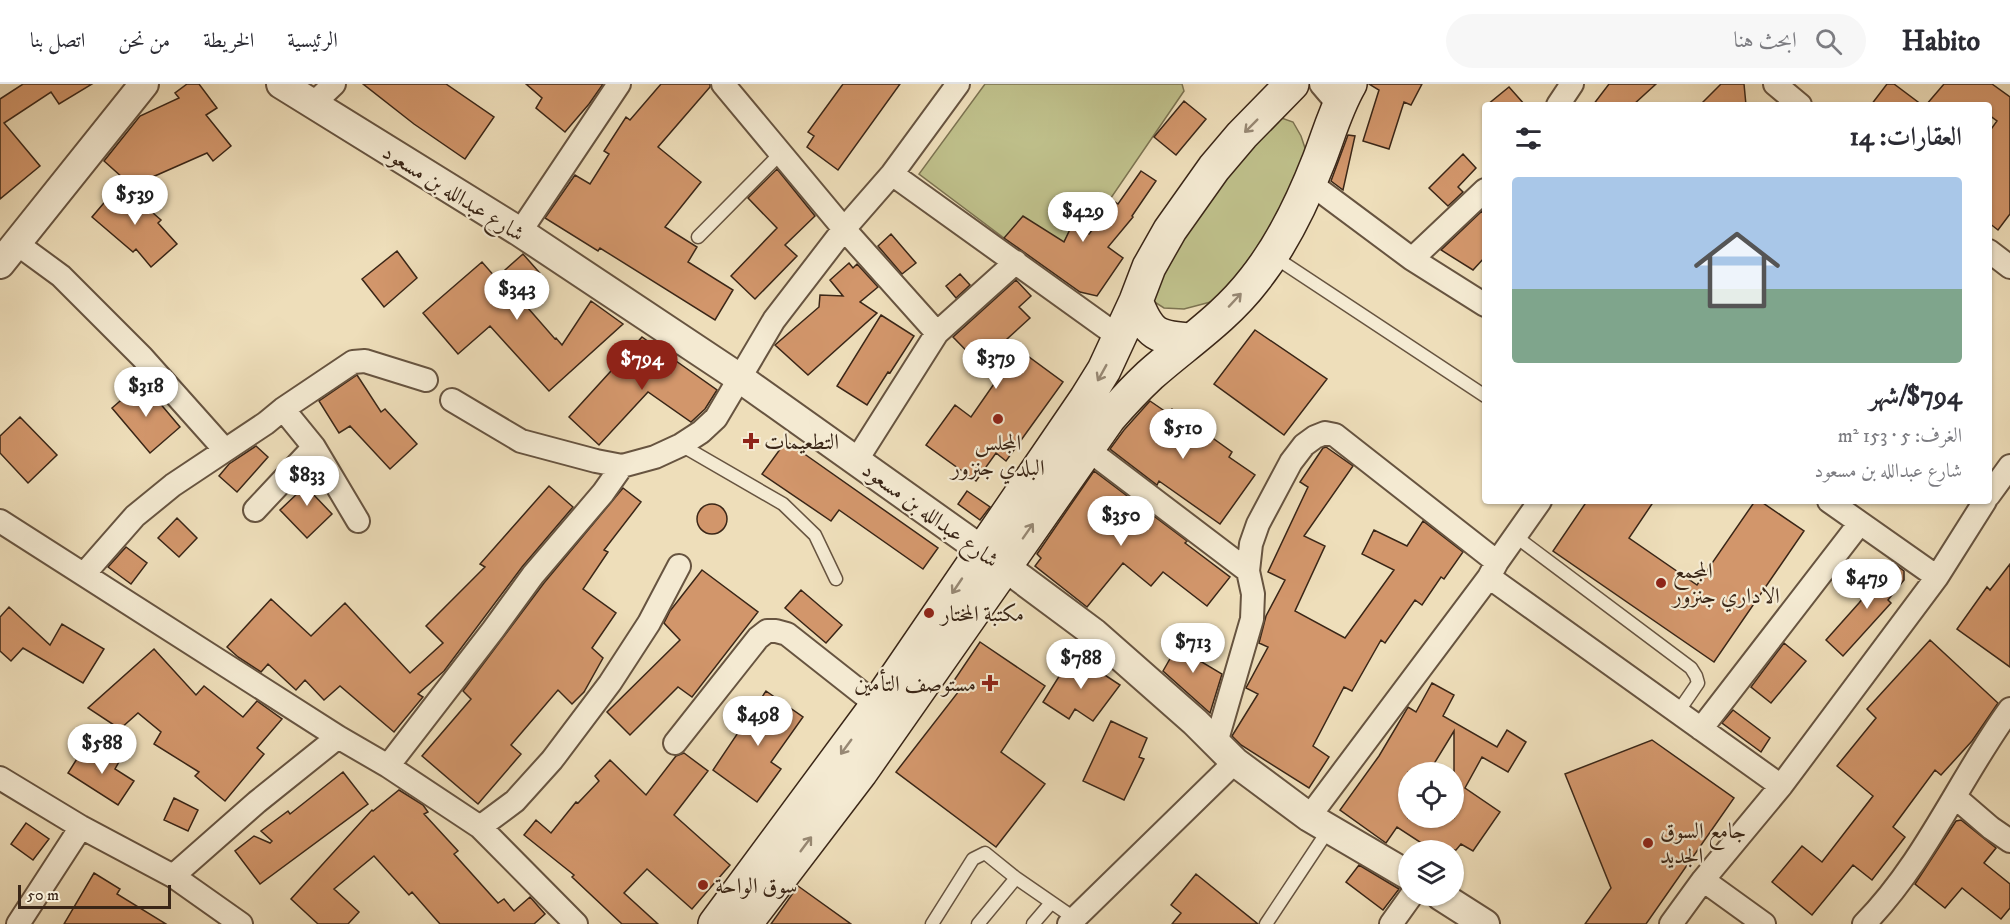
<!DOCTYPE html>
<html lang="ar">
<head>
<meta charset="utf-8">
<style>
	:root { --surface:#fff; --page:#f7f7f7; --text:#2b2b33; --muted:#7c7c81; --line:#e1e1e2; --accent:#8f2418 }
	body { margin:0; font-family:"IM FELL DW Pica",Amiri,serif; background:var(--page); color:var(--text); direction:rtl; height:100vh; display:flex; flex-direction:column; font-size:22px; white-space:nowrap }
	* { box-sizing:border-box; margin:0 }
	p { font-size:20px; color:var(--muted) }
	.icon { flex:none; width:33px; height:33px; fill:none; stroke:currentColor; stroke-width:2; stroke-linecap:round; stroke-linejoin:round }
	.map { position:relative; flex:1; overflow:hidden; direction:ltr }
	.sheet { position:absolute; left:1482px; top:18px; width:510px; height:402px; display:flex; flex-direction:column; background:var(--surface); border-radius:6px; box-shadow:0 2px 4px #0004; direction:rtl }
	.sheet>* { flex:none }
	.buttons { position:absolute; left:1398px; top:678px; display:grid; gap:12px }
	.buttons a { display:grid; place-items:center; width:66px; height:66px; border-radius:50%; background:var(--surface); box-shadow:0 2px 4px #0004; font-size:30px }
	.scale { position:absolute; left:18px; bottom:15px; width:153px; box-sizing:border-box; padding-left:6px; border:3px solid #3a2617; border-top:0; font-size:16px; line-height:21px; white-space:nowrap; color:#3a2617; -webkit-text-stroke:4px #f4ead2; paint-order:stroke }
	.price { position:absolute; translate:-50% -51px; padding:0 14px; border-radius:21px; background:#fff; color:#222; font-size:20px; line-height:39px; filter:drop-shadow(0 2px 3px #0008) }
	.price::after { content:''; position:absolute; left:50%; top:36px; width:18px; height:14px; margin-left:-9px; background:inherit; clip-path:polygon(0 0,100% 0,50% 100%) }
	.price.current { background:var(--accent); color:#fff }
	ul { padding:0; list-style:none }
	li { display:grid; align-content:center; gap:12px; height:318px; padding:0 30px }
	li+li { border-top:2px solid var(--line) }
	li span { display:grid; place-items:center; height:186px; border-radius:6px; color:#555 }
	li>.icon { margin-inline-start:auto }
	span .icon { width:108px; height:108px; fill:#fffc; stroke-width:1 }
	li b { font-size:26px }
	h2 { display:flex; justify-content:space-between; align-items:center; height:72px; padding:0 30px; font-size:26px }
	header { display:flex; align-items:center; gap:36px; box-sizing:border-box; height:84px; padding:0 30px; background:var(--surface); border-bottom:2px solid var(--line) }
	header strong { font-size:28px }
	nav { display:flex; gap:33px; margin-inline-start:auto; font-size:21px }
	.search { width:420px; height:54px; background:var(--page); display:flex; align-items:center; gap:15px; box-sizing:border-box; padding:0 21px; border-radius:33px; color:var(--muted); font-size:22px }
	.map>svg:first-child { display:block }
</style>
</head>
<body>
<header>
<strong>Habito</strong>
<div class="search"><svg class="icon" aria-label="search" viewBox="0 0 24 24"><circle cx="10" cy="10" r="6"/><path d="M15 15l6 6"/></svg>ابحث هنا</div>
<nav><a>الرئيسية</a><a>الخريطة</a><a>من نحن</a><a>اتصل بنا</a></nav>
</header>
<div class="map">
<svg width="2010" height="840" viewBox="0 0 2010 840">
	<rect width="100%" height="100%" fill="#eedeba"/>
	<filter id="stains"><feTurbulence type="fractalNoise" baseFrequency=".00333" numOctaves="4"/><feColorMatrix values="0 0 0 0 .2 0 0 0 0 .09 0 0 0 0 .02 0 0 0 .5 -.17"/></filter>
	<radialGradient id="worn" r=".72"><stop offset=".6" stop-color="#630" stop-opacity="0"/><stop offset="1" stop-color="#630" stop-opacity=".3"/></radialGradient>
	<!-- green -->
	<path fill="#bfc08b" stroke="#7c7351" stroke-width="1.5" d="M985,0H1182L1184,7L1087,149L1073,140L1064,158L1004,154L919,90Z
		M1273,31L1293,38L1301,52L1306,67L1298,98L1257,164L1218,216L1184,225L1164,224L1153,217L1158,177Z"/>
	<!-- building -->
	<path fill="#d2966b" stroke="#3a2617" stroke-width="1.5" fill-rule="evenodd" d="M23,0H92L59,20L51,8L4,39L40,82L0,115V15Z
		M187,0H199L217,24L206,31L231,62L213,77L207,69L132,102L104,77L140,32L179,14L175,9Z
		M363,0H446L494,33L465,75L414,40Z
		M526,0H603L589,20L565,48L536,24L542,14Z
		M661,0H710V3L658,63L701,98L665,143L697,163L688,178L733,206L715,236L600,164L598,167L545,134L575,91L590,100L609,70L604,67L626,33L630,36Z
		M843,0H900L838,86L807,63L814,52L808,48Z
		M1369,0H1422L1411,21L1404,18L1389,65L1363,57L1379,6Z
		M1609,0H1656L1633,21H1593Z
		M1721,0H1744L1746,21H1700Z
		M1887,0H1894L1922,21H1871Z
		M1944,0H1992L2010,13V130L1998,146L1989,139V48L1997,37L1989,31V21H1926Z
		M1509,3L1525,21H1487Z
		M1184,17L1206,35L1176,71L1154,53Z
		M1348,51L1355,52L1343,106L1331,97Z
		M1463,70L1476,84L1458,103L1463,108L1448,122L1429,104Z
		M777,85L815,132L785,161L797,172L755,215L731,192L777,144L748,114Z
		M1141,87L1156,97L1132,132L1133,133L1108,163L1123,174L1097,212L1080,208L1004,154L1023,132L1064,158L1073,139L1089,150L1115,118L1118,120Z
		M120,100L161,136L158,139L177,160L151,183L136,165L133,168L92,133Z
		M1482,127L1485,130V173L1473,186L1441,166Z
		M891,150L916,179L902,190L878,162Z
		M397,167L417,194L384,223L362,195Z
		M523,170L545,195L521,216L555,255L556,254L562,261L591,217L623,240L549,307L490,242L458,270L423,229L482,178L496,194Z
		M849,179L853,184L857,180L878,203L860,218L877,229L808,291L775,261L819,223L820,211L843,212L830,196Z
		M960,190L970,201L956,214L946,202Z
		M1016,196L1031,212L1019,223L1030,234L1006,256L1063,298L1006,377L996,369L976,397L926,361L955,321L971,333L996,297L953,253Z
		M881,231L914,252L890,289L888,288L867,321L837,302Z
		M1255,246L1327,295L1284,351L1214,300Z
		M642,253L717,306L705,325L691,338L648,308L599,361L569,333Z
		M357,291L381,328L385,325L417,360L390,385L350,342L339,349L319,317Z
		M142,298L180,343L150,369L112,324Z
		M1150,317L1169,330L1172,325L1232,368L1229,373L1255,391L1220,440L1159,397L1157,401L1110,365L1124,346Z
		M20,333L57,371L28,399L0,369V352Z
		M786,357L938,464L923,485L839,426L831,437L762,390Z
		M256,362L268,373L237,408L219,392L229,380Z
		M1326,363L1353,382L1304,452L1325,462L1295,527L1345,554L1394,486L1362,470L1374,446L1407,462L1423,437L1463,468L1444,495L1441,493L1422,521L1415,516L1385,559L1381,556L1352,607L1344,603L1313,662L1329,673L1309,704L1241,661L1232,652L1258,610L1246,604L1268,563L1259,559L1266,532L1285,496L1268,488L1308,403L1300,398L1323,364Z
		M1094,387L1187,457L1185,459L1230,493L1207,522L1163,488L1151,502L1123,479L1087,523L1035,482L1041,474L1037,470Z
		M310,388L321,402L313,410L332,430L307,454L280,426L300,407L296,402Z
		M549,402L573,423L522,483L444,587L418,610L423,613L394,648L340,602L324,616L305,596L296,606L268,580L261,588L238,573L227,563L271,515L311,552L345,519L410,589L443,559L426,542L485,483L480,480Z
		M623,404L641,418L604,466L608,468L583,505L616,529L592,564L603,574L584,608L572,620L558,606L511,661L521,670L478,720L422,672L471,615L463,607L544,499Z
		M967,407L990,423L980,436L958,420Z
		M1587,417H1654L1629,454L1697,501L1755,417H1760L1804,447L1714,578L1553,467Z
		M697 435a15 15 0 1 1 30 0a15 15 0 1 1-30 0Z
		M177,434L197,454L179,473L158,454Z
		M126,463L147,479L131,500L108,483Z
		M1892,478L1904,487V496L1888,516L1891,519L1843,572L1826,556L1859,519Z
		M2010,480V583L1957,545L1987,503L1990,506Z
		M702,486L758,528L692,613L678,603L630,651L607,628L680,556L664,539L670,527Z
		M801,506L842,541L826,559L785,524Z
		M9,523L50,561L62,540L104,565L83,599L23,564L11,577L0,567V533Z
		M1183,552L1201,563L1195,574L1222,590L1210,629L1163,587Z
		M1930,556L1998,619L1972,657L1941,691L1935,686L1893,743L1905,753L1872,796L1853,781L1812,831L1772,798L1802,762L1822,778L1873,712L1837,682L1876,634L1867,625Z
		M980,558L1045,602L1001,668L1045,700L996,763L896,688L959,607L951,601Z
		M1784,559L1806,577L1771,619L1751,603Z
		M154,565L196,611L204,602L243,633L257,617L282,635L257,664L264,670L225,717L195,692L199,688L154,660L161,648L138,629L120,645L88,624Z
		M1073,570L1120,601L1093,637L1075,625L1069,635L1043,618Z
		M1432,599L1454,611L1443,632L1497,663L1507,646L1526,658L1508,688L1482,673L1465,704L1500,728L1473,767L1461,760L1456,766H1432L1397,743L1386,759L1340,726L1379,672L1407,625L1408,623L1416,628ZM1454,647V734H1408V688H1429Z
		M766,607L803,633L771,678L781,685L757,718L713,686Z
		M1733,626L1770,654L1761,668L1722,639Z
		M1111,637L1147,654L1139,673L1144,675L1124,716L1083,697Z
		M1652,656L1734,714L1646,840H1585L1611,804L1565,690Z
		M98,662L120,676L115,685L134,697L118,721L68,689L80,670L89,676Z
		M684,669L708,687L674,731L730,781L692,825L647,785L624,809L658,840H622L572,793L574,791L524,751L536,736L551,749L576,718L578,719L599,697L595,692L610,676L646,711L676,672Z
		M343,688L368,720L260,800L235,767L254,752L270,759L272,757L261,747L288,727L290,730Z
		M399,706L423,721L428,728L424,730L458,767L454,770L498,819L504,815L514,827L530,813L545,830L534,840H440L412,808L409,811L374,772L334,805L359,828L348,840H318L291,815L372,726L373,727Z
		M174,714L198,726L188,747L164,736Z
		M1961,736L1996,764L1984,779L2010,800V824L2001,835L1962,804L1945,824L1915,800L1956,737Z
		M26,739L49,755L33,776L11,760Z
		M1359,781L1399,805L1383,826L1346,798Z
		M94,789L120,805L117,810L166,840H64Z
		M1196,790L1258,840H1172L1181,829L1171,821Z
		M798,802L851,840H771Z"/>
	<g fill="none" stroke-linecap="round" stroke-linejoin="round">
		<defs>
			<path id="service" d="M698,153L781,69
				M1273,172L1485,312
				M681,361L783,420L815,451L836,495
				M1515,452L1691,584L1696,592L1698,599L1678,628
				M932,840L973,775L985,769L1016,794
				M978,840L1016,794L1074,834
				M1033,840L1051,819
				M1266,840L1329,745"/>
			<path id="minor" d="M723,0L844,145L937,249L1016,178
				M1321,0L1338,20
				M1775,0L1800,21
				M313,20L334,0
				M1558,21L1572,0
				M892,90L1119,253
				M1310,99L1412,175
				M1485,106L1412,175L1485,221
				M520,148L619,0
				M16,159L61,192L142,273L225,366
				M1989,167L2010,183
				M452,316L521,357L596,377L622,382L655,373L681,361L701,348L716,334L774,236L844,145L892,90L958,0
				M283,325L314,363L358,437
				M1086,364L1248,487
				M856,377L937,249
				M1989,411L2010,382
				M1829,417L1937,493
				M255,426L314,363
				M0,437L338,653L388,682L480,743L576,840
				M85,489L135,432L173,401L266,339L283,325L353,278L365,277L426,296
				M1489,493L1781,702
				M1701,645L1860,439
				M675,659L758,554L767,547H776L787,550L877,621
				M1216,659L1252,535L1253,510L1248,487L1251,460L1258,440L1291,378L1304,361L1315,353L1325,349L1335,351L1497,478
				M388,682L493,546L533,491L603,409L622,382
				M0,694L81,743L173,792L241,840
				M1955,713L1991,744L2010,757
				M1309,733L1489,493L1497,478L1540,417
				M480,743L515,717L552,676L610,599L649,539L679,482
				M173,792L257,718L338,653
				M1703,796L1764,840
				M18,840L81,743
				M1069,840L1235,678
				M1391,840L1411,812
				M1671,840L1703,796L1781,702L1937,493L1985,417
				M1864,840C1926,777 1959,695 2010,625"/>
			<path id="tertiary" d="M281,0L520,148L741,295L1004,482L1094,549L1195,638L1235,678L1309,733L1408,791
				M0,180L144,0
				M1441,812L1485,840"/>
			<path id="secondary" d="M1136,217C1149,251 1157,254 1192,256
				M715,840L877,621L1086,315L1104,286L1136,217L1149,183L1170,146L1214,84L1242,51L1292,0
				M745,840L861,688L1109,334C1122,319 1135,305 1150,291C1185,260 1225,234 1254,196C1282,161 1303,117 1319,76C1329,50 1336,24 1350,0"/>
		</defs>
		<!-- service casing -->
		<use href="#service" stroke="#675440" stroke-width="15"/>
		<!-- minor casing -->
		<use href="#minor" stroke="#675440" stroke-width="26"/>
		<!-- tertiary casing -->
		<use href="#tertiary" stroke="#675440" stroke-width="32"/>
		<!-- secondary casing -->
		<use href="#secondary" stroke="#3a2617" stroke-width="36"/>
		<!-- service -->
		<use href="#service" stroke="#f4ead2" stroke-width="12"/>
		<!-- minor -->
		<use href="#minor" stroke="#f4ead2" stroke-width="22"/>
		<!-- tertiary -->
		<use href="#tertiary" stroke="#f4ead2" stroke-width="28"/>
		<!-- secondary -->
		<use href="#secondary" stroke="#f4ead2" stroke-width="33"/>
	</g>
	<!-- one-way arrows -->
	<defs><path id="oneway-shaft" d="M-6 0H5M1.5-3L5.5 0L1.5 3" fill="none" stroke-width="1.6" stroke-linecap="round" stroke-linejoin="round" transform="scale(1.5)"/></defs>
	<g stroke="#978874">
		<use href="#oneway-shaft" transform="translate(1251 42) rotate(135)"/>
		<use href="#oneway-shaft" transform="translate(1235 216) rotate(-47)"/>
		<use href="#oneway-shaft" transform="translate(1102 289) rotate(119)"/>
		<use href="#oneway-shaft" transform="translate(1028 447) rotate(-55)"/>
		<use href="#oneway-shaft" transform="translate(957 502) rotate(124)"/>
		<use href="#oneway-shaft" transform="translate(846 663) rotate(126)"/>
		<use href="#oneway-shaft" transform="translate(806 760) rotate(-53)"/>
	</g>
	<!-- markers -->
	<g fill="#8f2418" stroke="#f4ead2" stroke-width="2">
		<circle cx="998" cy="335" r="6"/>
		<path d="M748 348h6v6h6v6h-6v6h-6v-6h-6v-6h6z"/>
		<circle cx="1661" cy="499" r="6"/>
		<circle cx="929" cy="529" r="6"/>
		<path d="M987 590h6v6h6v6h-6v6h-6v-6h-6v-6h6z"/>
		<circle cx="1648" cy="759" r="6"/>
		<circle cx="703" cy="801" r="6"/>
	</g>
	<g text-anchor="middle" stroke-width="4.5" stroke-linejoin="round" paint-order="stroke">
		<!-- street labels -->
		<g font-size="22" fill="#3a2617" stroke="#f4ead2">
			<text transform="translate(454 108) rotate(32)" y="8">شارع عبدالله بن مسعود</text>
			<text transform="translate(931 430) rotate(36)" y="8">شارع عبدالله بن مسعود</text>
		</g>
		<!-- poi labels -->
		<g font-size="22" fill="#3a2617" stroke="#f4ead2" text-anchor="start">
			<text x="764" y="365">التطعيمات</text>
			<text x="998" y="366" text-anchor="middle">المجلس<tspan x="998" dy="25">البلدي جنزور</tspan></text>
			<text x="1673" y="494">المجمع<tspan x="1673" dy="25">الاداري جنزور</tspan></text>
			<text x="941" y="537">مكتبة المختار</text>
			<text x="976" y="607" text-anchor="end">مستوصف التأمين</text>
			<text x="1660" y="754">جامع السوق<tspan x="1660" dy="25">الجديد</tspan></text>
			<text x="715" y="809">سوق الواحة</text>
		</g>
	</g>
	<rect width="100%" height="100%" filter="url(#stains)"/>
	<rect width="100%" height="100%" fill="url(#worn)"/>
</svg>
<div class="buttons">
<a><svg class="icon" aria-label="locate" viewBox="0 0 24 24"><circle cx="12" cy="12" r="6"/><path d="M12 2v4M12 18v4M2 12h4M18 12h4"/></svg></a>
<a><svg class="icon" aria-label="layers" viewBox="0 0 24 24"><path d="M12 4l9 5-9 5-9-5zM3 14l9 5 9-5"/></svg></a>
</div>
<div class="scale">50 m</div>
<b class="price" style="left:135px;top:142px">$539</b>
<b class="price" style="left:1083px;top:159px">$429</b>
<b class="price" style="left:517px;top:237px">$343</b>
<b class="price" style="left:996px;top:306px">$379</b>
<b class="price current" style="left:642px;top:307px">$794</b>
<b class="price" style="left:146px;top:334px">$318</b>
<b class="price" style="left:1183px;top:376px">$510</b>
<b class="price" style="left:307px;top:423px">$833</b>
<b class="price" style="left:1121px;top:463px">$350</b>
<b class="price" style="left:1867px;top:526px">$479</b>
<b class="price" style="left:1193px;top:590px">$713</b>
<b class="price" style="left:1081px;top:606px">$788</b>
<b class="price" style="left:758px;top:663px">$498</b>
<b class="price" style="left:102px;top:691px">$588</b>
<section class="sheet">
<h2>العقارات: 14<svg class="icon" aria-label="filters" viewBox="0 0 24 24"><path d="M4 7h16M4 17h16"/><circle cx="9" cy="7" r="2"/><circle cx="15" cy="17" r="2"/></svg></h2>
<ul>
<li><span style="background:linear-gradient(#a9c7e8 60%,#7fa58c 0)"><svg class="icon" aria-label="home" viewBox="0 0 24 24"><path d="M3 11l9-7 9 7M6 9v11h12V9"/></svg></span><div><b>$794/شهر</b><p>الغرف: 5 · 153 m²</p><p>شارع عبدالله بن مسعود</p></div></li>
</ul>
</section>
</div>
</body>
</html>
